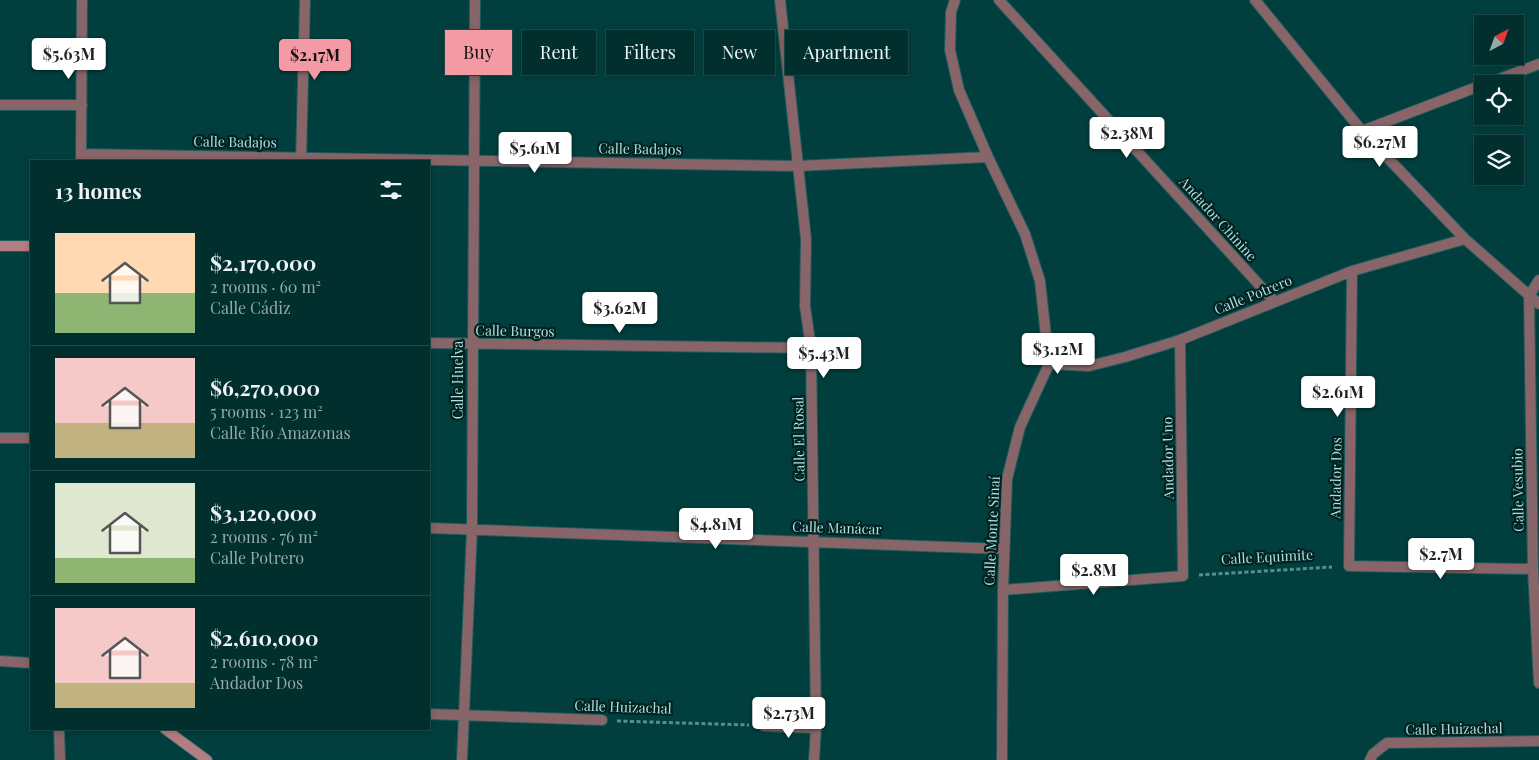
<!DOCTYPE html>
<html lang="en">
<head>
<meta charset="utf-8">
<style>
	:root { --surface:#002f2e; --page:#0e3b3a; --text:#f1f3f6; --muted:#95a9aa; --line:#224a4a; --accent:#f49aa5 }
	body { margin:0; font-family:"Playfair Display",serif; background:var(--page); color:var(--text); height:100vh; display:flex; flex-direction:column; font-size:19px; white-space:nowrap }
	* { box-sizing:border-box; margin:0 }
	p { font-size:16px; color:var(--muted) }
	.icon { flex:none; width:28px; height:28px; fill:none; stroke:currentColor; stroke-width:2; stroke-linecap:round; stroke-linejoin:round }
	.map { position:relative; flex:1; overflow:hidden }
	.sheet { position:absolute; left:30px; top:160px; width:400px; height:570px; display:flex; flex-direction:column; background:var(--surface); border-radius:0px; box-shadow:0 2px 8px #0003,0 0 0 1px var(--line) }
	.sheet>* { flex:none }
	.hud { position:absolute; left:445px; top:30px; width:475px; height:45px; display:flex; gap:10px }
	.needle { width:32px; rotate:41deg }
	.fabs { position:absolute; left:1474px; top:15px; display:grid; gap:10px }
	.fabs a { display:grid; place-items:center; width:50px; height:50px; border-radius:0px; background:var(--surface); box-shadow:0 2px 8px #0003,0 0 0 1px var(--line); font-size:25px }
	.price { position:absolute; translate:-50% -42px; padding:0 11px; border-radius:5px; background:#fff; color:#222; font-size:16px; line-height:32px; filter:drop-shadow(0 1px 2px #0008) }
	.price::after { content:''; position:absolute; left:50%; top:30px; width:15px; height:11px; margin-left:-8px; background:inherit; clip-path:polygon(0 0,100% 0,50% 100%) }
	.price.on { background:var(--accent); color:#111 }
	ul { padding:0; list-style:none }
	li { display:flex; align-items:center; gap:15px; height:125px; padding:0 25px }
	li+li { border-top:1px solid var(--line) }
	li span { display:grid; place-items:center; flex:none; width:140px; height:100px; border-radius:0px; color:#555 }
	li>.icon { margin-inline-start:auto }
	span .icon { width:60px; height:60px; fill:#fffc; stroke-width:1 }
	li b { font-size:21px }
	h2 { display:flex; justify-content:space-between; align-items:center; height:60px; padding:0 25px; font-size:21px }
	.chip { padding:0 18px; border-radius:0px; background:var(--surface); box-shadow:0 2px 8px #0003,0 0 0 1px var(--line); font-size:18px; line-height:45px }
	.chip.on { background:var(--accent); color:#111 }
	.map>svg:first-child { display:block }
</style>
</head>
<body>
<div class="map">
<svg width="1539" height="760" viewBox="0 0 1539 760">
	<rect width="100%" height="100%" fill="#003f3e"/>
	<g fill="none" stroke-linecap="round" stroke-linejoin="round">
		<defs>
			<path id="minor" d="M780,0L806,239L805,306L811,348L816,728L814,760
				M955,0L951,12L950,50L959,90L988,157L1025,234L1040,281L1049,364L1020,427L1007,479L1003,590L1002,760
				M999,0L1274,301
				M1255,0L1362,131L1465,239L1539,304
				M1486,84L1539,64
				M0,105H82
				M1362,131L1482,85
				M82,154L797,166L988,157
				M81,161L82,0
				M301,161L305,0
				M1352,271L1349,566L1533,569
				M1539,280L1529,296L1533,569L1539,683
				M429,343L811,348
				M1049,364L1089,366L1125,357L1180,340L1352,271L1465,239
				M0,438H31
				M429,528L1004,549
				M1003,590L1183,576L1180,340
				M0,661L31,663
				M429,714L602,720
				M764,726L816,728
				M59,729L60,760
				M462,760L472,529L475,0
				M1370,760L1373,754L1387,743L1539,741"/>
			<path id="secondary" d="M0,246H31
				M165,729L207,760"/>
		</defs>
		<!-- minor casing -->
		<use href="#minor" stroke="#205c5b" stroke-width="12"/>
		<!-- secondary casing -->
		<use href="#secondary" stroke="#205c5b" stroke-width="12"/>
		<!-- path -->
		<path stroke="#588f8e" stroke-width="3" stroke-dasharray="4 2.5" stroke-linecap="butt" d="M1199,575L1332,567
			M617,721L749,725"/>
		<!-- minor -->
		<use href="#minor" stroke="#876568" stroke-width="10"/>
		<!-- secondary -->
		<use href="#secondary" stroke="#b37e83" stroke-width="10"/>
	</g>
	<g text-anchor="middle" stroke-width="4.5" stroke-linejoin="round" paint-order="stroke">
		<!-- street labels -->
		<g font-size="14" fill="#b0dfdd" stroke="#012322">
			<text transform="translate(235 142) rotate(1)" y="5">Calle Badajos</text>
			<text transform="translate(640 149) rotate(1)" y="5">Calle Badajos</text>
			<text transform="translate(1218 219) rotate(48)" y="5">Andador Chinine</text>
			<text transform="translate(1253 295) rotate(-22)" y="5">Calle Potrero</text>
			<text transform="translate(515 331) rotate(1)" y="5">Calle Burgos</text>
			<text transform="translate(458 380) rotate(-90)" y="5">Calle Huelva</text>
			<text transform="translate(799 439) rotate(-91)" y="5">Calle El Rosal</text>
			<text transform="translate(1168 458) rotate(-91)" y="5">Andador Uno</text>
			<text transform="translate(1336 478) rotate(-89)" y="5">Andador Dos</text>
			<text transform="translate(1518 490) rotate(-91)" y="5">Calle Vesubio</text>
			<text transform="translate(837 528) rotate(2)" y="5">Calle Manácar</text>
			<text transform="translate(992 531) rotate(-87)" y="5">Calle Monte Sinaí</text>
			<text transform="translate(1267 557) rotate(-3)" y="5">Calle Equimite</text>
			<text transform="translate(623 707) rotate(2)" y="5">Calle Huizachal</text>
			<text transform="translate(1454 729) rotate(-1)" y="5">Calle Huizachal</text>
		</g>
	</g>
</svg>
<div class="fabs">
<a><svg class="needle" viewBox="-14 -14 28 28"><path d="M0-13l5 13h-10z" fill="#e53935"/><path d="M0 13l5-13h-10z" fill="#95a9aa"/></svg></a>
<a><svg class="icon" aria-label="locate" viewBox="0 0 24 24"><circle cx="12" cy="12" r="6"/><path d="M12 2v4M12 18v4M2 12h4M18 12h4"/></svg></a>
<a><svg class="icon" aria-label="layers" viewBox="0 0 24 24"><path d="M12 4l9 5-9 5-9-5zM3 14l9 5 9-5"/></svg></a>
</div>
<b class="price" style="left:69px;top:80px">$5.63M</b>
<b class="price on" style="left:315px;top:81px">$2.17M</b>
<b class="price" style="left:1127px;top:159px">$2.38M</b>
<b class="price" style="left:1380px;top:168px">$6.27M</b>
<b class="price" style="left:535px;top:174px">$5.61M</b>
<b class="price" style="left:620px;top:334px">$3.62M</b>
<b class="price" style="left:1058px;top:375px">$3.12M</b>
<b class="price" style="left:824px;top:379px">$5.43M</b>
<b class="price" style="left:1338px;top:418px">$2.61M</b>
<b class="price" style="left:716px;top:550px">$4.81M</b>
<b class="price" style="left:1441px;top:580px">$2.7M</b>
<b class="price" style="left:1094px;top:596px">$2.8M</b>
<b class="price" style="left:789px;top:739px">$2.73M</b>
<div class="hud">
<a class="chip on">Buy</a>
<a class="chip">Rent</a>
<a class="chip">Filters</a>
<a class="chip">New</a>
<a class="chip">Apartment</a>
</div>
<section class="sheet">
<h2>13 homes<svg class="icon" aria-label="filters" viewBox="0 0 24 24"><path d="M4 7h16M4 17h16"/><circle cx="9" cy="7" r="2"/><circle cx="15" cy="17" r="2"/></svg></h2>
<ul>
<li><span style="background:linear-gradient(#ffd9b3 60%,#8fb573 0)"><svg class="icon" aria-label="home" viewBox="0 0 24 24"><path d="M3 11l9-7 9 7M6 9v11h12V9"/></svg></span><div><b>$2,170,000</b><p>2 rooms · 60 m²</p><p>Calle Cádiz</p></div></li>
<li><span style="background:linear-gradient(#f6c9c9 65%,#c2b280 0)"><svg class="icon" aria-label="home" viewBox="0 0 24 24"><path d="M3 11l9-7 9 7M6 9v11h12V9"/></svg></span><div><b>$6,270,000</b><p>5 rooms · 123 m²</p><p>Calle Río Amazonas</p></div></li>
<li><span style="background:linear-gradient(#dfe7d0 75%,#8fb573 0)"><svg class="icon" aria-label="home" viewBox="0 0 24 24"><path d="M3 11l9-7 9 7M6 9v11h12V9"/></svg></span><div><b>$3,120,000</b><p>2 rooms · 76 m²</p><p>Calle Potrero</p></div></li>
<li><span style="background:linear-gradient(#f6c9c9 75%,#c2b280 0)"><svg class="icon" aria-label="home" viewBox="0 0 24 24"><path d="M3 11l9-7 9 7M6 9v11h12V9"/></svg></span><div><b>$2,610,000</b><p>2 rooms · 78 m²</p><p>Andador Dos</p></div></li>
</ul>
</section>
</div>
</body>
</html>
